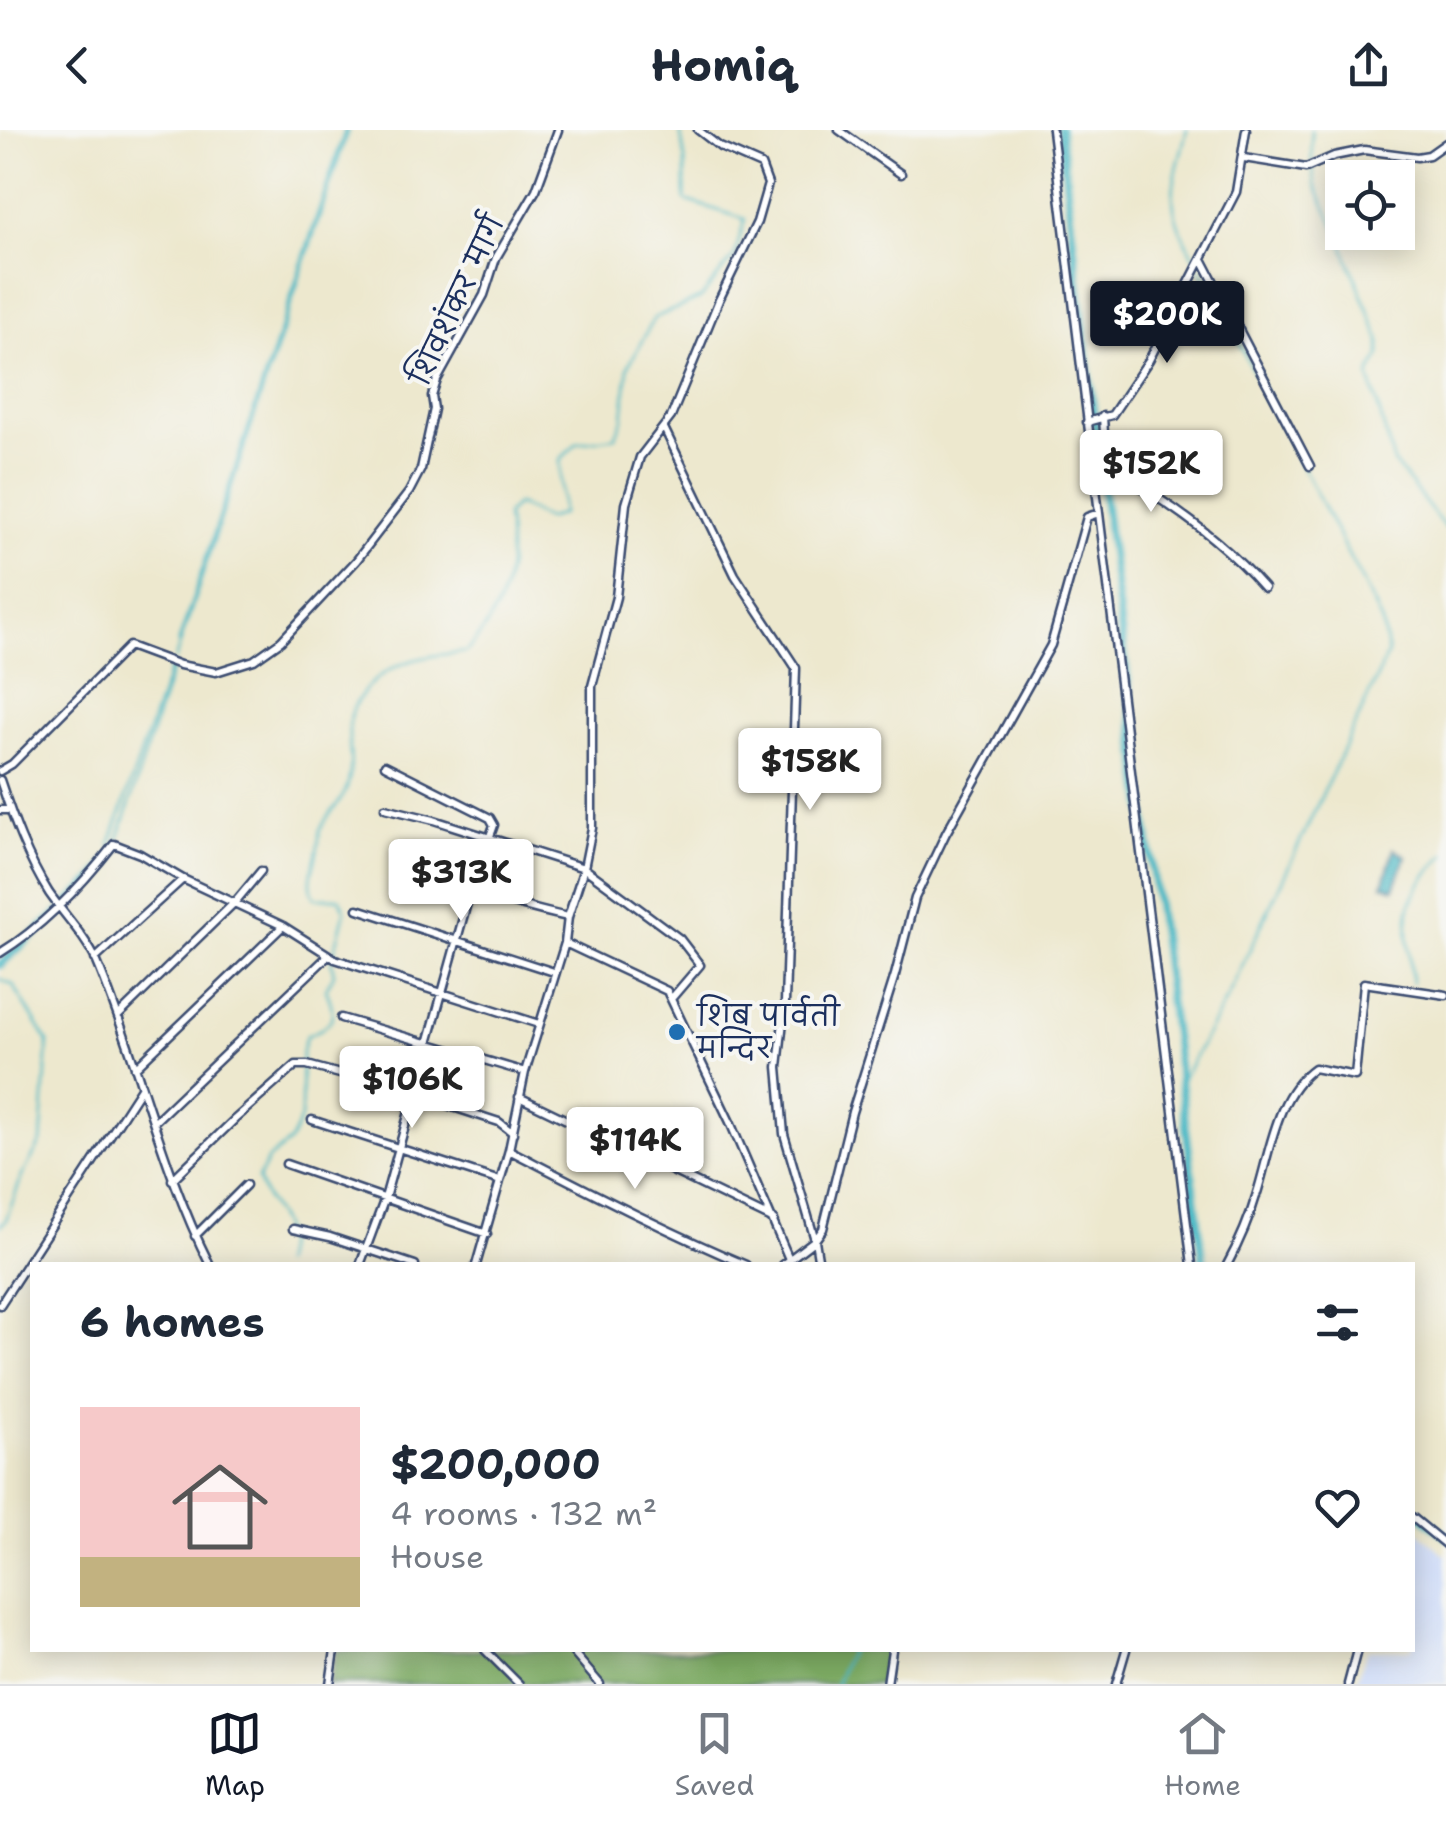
<!DOCTYPE html>
<html lang="en">
<head>
<meta charset="utf-8">
<style>
	:root { --surface:#fff; --page:#f6f6f7; --text:#1f2937; --muted:#747a83; --line:#e0e1e3; --accent:#111827 }
	body { margin:0; font-family:"Shantell Sans","Playpen Sans Deva",sans-serif; background:var(--page); color:var(--text); height:100vh; display:flex; flex-direction:column; font-size:38px; white-space:nowrap }
	* { box-sizing:border-box; margin:0 }
	p { font-size:32px; color:var(--muted) }
	.icon { flex:none; width:55px; height:55px; fill:none; stroke:currentColor; stroke-width:2; stroke-linecap:round; stroke-linejoin:round }
	.map { position:relative; flex:1; overflow:hidden }
	.drawer { position:absolute; left:30px; top:1132px; width:1385px; height:390px; display:flex; flex-direction:column; background:var(--surface); border-radius:0px; box-shadow:0 5px 25px #0003 }
	.drawer>* { flex:none }
	.controls { position:absolute; left:1325px; top:30px; display:grid; gap:20px }
	.controls a { display:grid; place-items:center; width:90px; height:90px; border-radius:0px; background:var(--surface); box-shadow:0 5px 25px #0003; font-size:50px }
	.price { position:absolute; translate:-50% -85px; padding:0 22px; border-radius:10px; background:#fff; color:#222; font-size:32px; line-height:65px; filter:drop-shadow(0 2px 5px #0008) }
	.price::after { content:''; position:absolute; left:50%; top:60px; width:30px; height:22px; margin-left:-15px; background:inherit; clip-path:polygon(0 0,100% 0,50% 100%) }
	.price.selected { background:var(--accent); color:#fff }
	ul { padding:0; list-style:none }
	li { display:flex; align-items:center; gap:30px; height:250px; padding:0 50px }
	li+li { border-top:2px solid var(--line) }
	li span { display:grid; place-items:center; flex:none; width:280px; height:200px; border-radius:0px; color:#555 }
	li>.icon { margin-inline-start:auto }
	span .icon { width:120px; height:120px; fill:#fffc; stroke-width:1 }
	li b { font-size:42px }
	h2 { display:flex; justify-content:space-between; align-items:center; height:120px; padding:0 50px; font-size:42px }
	header { display:flex; justify-content:space-between; align-items:center; height:130px; padding:0 50px; background:var(--surface); font-size:45px; font-weight:700 }
	.tab-bar { display:flex; justify-content:space-around; align-items:center; height:140px; border-top:2px solid var(--line); background:var(--surface); font-size:28px; color:var(--muted) }
	.tab-bar a { display:grid; justify-items:center; gap:5px }
	.tab-bar .selected { color:var(--accent) }
	.map>svg:first-child { display:block }
</style>
</head>
<body>
<header><svg class="icon" aria-label="back" viewBox="0 0 24 24"><path d="M15 5l-7 7 7 7"/></svg>Homiq<svg class="icon" aria-label="share" viewBox="0 0 24 24"><path d="M12 15V3M7 8l5-5 5 5M5 13v7h14v-7"/></svg></header>
<div class="map">
<svg width="1446" height="1554" viewBox="0 0 1446 1554">
	<rect width="100%" height="100%" fill="#f6f6f2"/>
	<filter id="ink" filterUnits="userSpaceOnUse"><feTurbulence type="fractalNoise" baseFrequency=".01" numOctaves="2"/><feDisplacementMap in="SourceGraphic" scale="20" xChannelSelector="R" yChannelSelector="G"/><feConvolveMatrix kernelMatrix="1 2 1 2 8 2 1 2 1" color-interpolation-filters="sRGB"/></filter>
	<filter id="wash" filterUnits="userSpaceOnUse"><feTurbulence type="fractalNoise" baseFrequency=".0048" numOctaves="4" result="noise"/><feDisplacementMap in="SourceGraphic" scale="40" xChannelSelector="R" yChannelSelector="G"/><feGaussianBlur stdDeviation="2.25" result="paint"/><feColorMatrix in="noise" values="0 0 0 0 0 0 0 0 0 0 0 0 0 0 0 0 0 1.4 0 .05"/><feComposite in="paint" operator="in"/></filter>
	<g filter="url(#wash)">
		<rect width="100%" height="100%" fill="#ede8ce"/>
		<!-- built -->
		<path fill="#cddbfa" d="M1413,1397L1446,1426V1554H1356L1367,1520H1412Z"/>
		<!-- forest -->
		<path fill="#7baa62" stroke="#4b6c60" stroke-width="2.5" d="M336,1520H885L880,1554H329Z"/>
		<!-- water -->
		<path fill="#4dbac6" stroke="#347492" stroke-width="2.5" d="M1394,719L1406,726L1394,759L1383,755Z"/>
		<g fill="none" stroke-linecap="round" stroke-linejoin="round">
			<!-- stream -->
			<path stroke="#4dbac6" stroke-width="2.5" d="M1187,0C1171,63 1163,72 1196,131
				M1311,0L1312,31
				M1313,39L1315,54L1338,103L1380,210V227L1369,245L1394,333L1446,399
				M178,514L345,0
				M175,529L348,0
				M118,711L172,538
				M110,715L171,535
				M334,823L345,781L340,768H315C305,750 316,734 318,715C319,713 319,702 320,700C327,683 343,673 348,654C357,622 337,596 362,564C387,531 426,525 466,522C505,478 515,442 506,385L517,374L546,389L562,384L560,330L577,313L615,307L623,289L628,237L654,188L701,168L735,125L745,89L685,70V29L680,0
				M0,849L13,855L48,912L41,1012L22,1046L6,1090L0,1096
				M1412,853C1407,790 1397,772 1446,724
				M1179,955L1228,866L1388,524L1382,493L1370,467L1200,138
				M281,1135C294,1087 269,1088 258,1049L268,1029L290,1012L301,988L302,920L306,906C335,894 337,888 326,859L334,844L331,830
				M836,1554L850,1520"/>
			<!-- canal -->
			<path stroke="#4dbac6" stroke-width="8" d="M1060,0L1102,353L1204,1135
				M67,775L97,746L116,720
				M0,835L59,782
				M1412,1378L1446,1406"/>
		</g>
	</g>
	<g filter="url(#ink)">
		<g fill="none" stroke-linecap="round" stroke-linejoin="round">
			<defs>
				<path id="minor" d="M839,0L901,44
					M1244,28L1306,38L1334,26L1364,20L1417,27L1429,25L1446,13
					M1202,129L1310,336
					M1103,286L1106,337C1163,368 1221,409 1264,458
					M1087,292L1112,285L1149,230L1236,62L1246,0
					M664,298L735,445L796,538L785,873L778,937L784,1004L815,1110L819,1135
					M1099,383L1192,1135
					M0,641L12,634L129,516L180,535L216,542L254,530L281,511L356,431L409,362L421,339L434,279L432,266L437,250L484,165L496,128L536,60L558,0
					M0,650C13,689 27,728 49,763C65,786 85,806 97,832C139,932 161,1038 210,1135
					M385,678L434,690L584,738L680,809L700,835L671,869
					M0,680H10
					M394,738C452,753 509,775 568,787
					M358,779L554,842
					M565,813L667,861L730,992L789,1129
					M0,823C44,796 83,754 114,714L140,724L183,749L283,796L335,829L539,894
					M95,829L183,749
					M118,886L236,771L261,741
					M341,888L525,942
					M135,938L283,796
					M519,967L774,1090
					M312,990L500,1051
					M154,992L328,826
					M509,1020C587,1060 665,1101 746,1135
					M286,1034L487,1104
					M172,1050L235,989L296,935H307L413,964L499,992L513,1003
					M293,1099L330,1107L415,1135
					M195,1106L246,1055
					M360,1135L385,1068L471,759L494,695L490,688L385,635
					M476,1135L509,1020L525,942L565,813L568,787L584,738L592,698V556L616,467L626,374L640,327L671,287L719,170L757,92L768,54L761,35L720,17L698,0
					M782,1135L815,1110L823,1099L852,982L895,845L915,768L946,703L1051,515L1087,387L1099,383L1052,0
					M1227,1135C1239,1113 1250,1087 1257,1063C1270,1022 1276,965 1314,938L1355,946L1364,853L1446,865
					M0,1175L141,958
					M1412,1387L1446,1415
					M485,1520L519,1554
					M571,1520L600,1554
					M330,1554L335,1520
					M887,1554L892,1520
					M1116,1554L1126,1520
					M1348,1554L1357,1520"/>
			</defs>
			<!-- minor casing -->
			<use href="#minor" stroke="#3a4b6f" stroke-width="11"/>
			<!-- minor -->
			<use href="#minor" stroke="#fff" stroke-width="6"/>
		</g>
	</g>
	<!-- markers -->
	<circle fill="#1f6fb2" stroke="#f6f6f2" stroke-width="4" cx="677" cy="902" r="10"/>
	<g text-anchor="middle" stroke-width="8" stroke-linejoin="round" paint-order="stroke">
		<!-- street labels -->
		<g font-size="28" fill="#1b2f5e" stroke="#f6f6f2">
			<text transform="translate(457 170) rotate(-65)" y="10">शिवशंकर मार्ग</text>
		</g>
		<!-- poi labels -->
		<g font-size="28" fill="#1b2f5e" stroke="#f6f6f2" text-anchor="start">
			<text x="697" y="896">शिब पार्वती<tspan x="697" dy="32">मन्दिर</tspan></text>
		</g>
	</g>
</svg>
<div class="controls">
<a><svg class="icon" aria-label="locate" viewBox="0 0 24 24"><circle cx="12" cy="12" r="6"/><path d="M12 2v4M12 18v4M2 12h4M18 12h4"/></svg></a>
</div>
<b class="price selected" style="left:1167px;top:236px">$200K</b>
<b class="price" style="left:1151px;top:385px">$152K</b>
<b class="price" style="left:810px;top:683px">$158K</b>
<b class="price" style="left:461px;top:794px">$313K</b>
<b class="price" style="left:412px;top:1001px">$106K</b>
<b class="price" style="left:635px;top:1062px">$114K</b>
<section class="drawer">
<h2>6 homes<svg class="icon" aria-label="filters" viewBox="0 0 24 24"><path d="M4 7h16M4 17h16"/><circle cx="9" cy="7" r="2"/><circle cx="15" cy="17" r="2"/></svg></h2>
<ul>
<li><span style="background:linear-gradient(#f6c9c9 75%,#c2b280 0)"><svg class="icon" aria-label="home" viewBox="0 0 24 24"><path d="M3 11l9-7 9 7M6 9v11h12V9"/></svg></span><div><b>$200,000</b><p>4 rooms · 132 m²</p><p>House</p></div><svg class="icon" aria-label="heart" viewBox="0 0 24 24"><path d="M12 20l-8-8c-3-5 5-10 8-4 3-6 11-1 8 4z"/></svg></li>
</ul>
</section>
</div>
<nav class="tab-bar">
<a class="selected"><svg class="icon" aria-label="map" viewBox="0 0 24 24"><path d="M3 6l6-2 6 2 6-2v14l-6 2-6-2-6 2zM9 4v14M15 6v14"/></svg>Map</a>
<a><svg class="icon" aria-label="saved" viewBox="0 0 24 24"><path d="M7 4h10v16l-5-4-5 4z"/></svg>Saved</a>
<a><svg class="icon" aria-label="home" viewBox="0 0 24 24"><path d="M3 11l9-7 9 7M6 9v11h12V9"/></svg>Home</a>
</nav>
</body>
</html>
